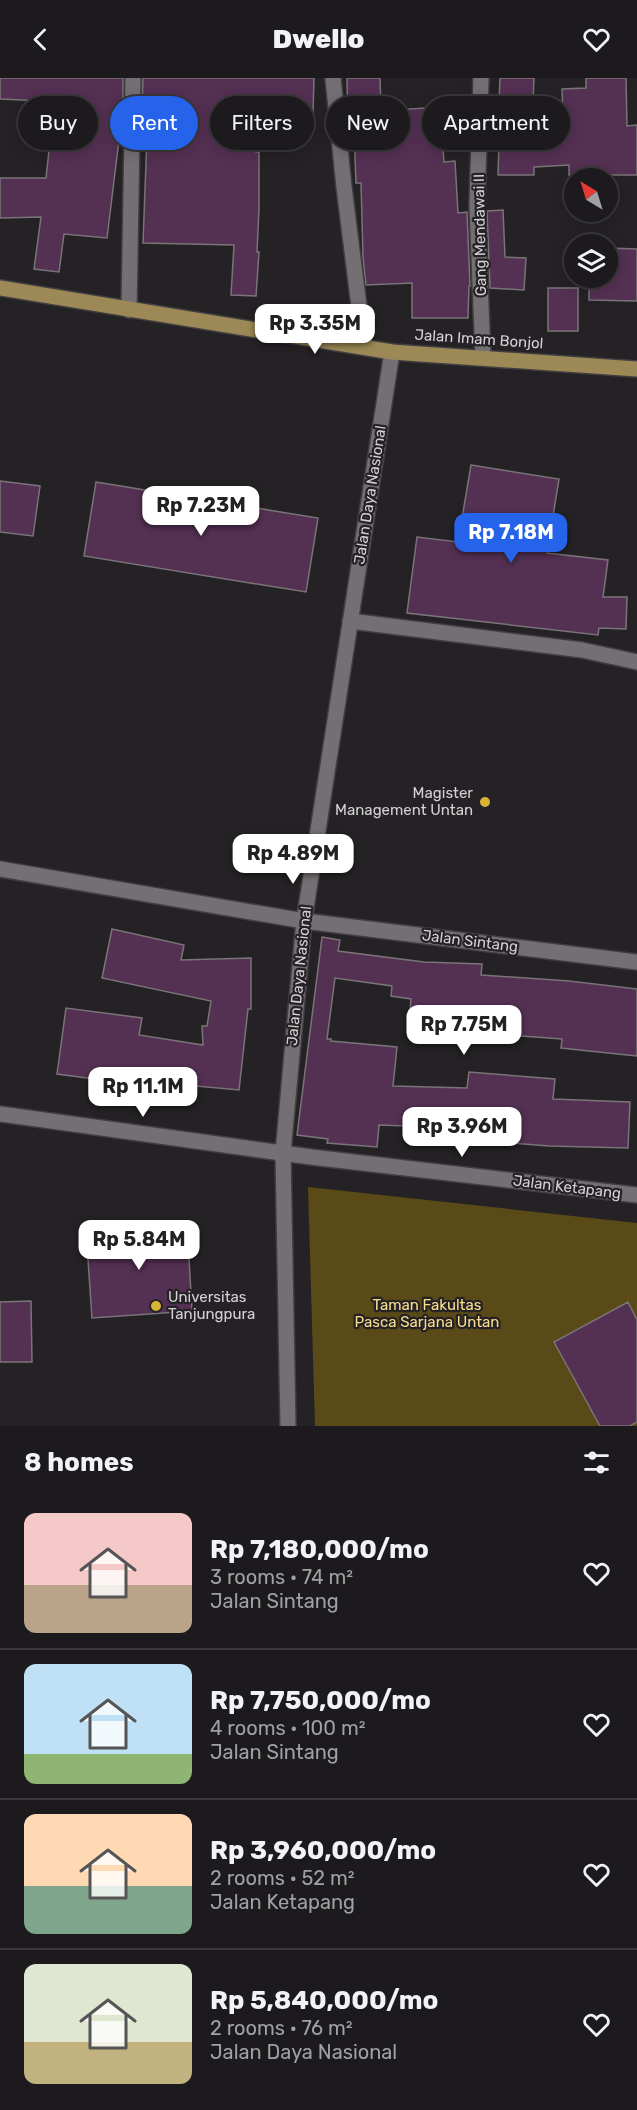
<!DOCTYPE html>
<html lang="en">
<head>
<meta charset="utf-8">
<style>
	:root { --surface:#1c1a1c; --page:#252325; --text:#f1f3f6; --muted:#a0a1a3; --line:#3a383b; --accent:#2563eb }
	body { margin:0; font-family:Rubik,sans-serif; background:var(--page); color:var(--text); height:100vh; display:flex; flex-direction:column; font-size:22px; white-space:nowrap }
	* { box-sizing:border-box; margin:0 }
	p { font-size:20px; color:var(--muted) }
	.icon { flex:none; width:33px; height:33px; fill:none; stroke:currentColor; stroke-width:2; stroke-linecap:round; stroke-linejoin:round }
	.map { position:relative; height:1348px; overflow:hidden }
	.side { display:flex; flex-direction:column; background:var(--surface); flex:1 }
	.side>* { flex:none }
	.top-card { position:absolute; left:18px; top:18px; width:602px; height:54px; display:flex; gap:12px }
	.needle { width:39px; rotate:322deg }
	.fabs { position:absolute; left:564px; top:90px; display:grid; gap:12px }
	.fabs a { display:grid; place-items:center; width:54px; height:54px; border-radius:50%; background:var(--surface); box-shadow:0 3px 15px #0003,0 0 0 2px var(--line); font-size:30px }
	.price { position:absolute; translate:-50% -51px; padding:0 14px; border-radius:12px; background:#fff; color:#222; font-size:20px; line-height:39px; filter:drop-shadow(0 2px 3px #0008) }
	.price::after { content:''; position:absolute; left:50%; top:36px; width:18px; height:14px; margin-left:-9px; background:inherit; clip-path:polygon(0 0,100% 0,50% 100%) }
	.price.on { background:var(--accent); color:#fff }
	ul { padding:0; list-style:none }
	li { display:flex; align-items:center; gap:18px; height:150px; padding:0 24px }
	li+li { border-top:2px solid var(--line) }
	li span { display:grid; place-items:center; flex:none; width:168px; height:120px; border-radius:12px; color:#555 }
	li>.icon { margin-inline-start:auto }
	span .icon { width:72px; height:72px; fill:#fffc; stroke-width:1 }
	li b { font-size:26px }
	h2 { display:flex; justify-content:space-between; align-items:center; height:72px; padding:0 24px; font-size:26px }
	.tag { padding:0 21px; border-radius:27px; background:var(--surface); box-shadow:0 3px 15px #0003,0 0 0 2px var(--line); font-size:21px; line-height:54px }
	.tag.on { background:var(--accent); color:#fff }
	header { display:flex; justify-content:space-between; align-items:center; height:78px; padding:0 24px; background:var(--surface); font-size:27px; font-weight:800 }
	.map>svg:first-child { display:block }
</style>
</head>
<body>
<header><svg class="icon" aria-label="back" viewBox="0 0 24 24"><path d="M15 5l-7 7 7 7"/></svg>Dwello<svg class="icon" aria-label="heart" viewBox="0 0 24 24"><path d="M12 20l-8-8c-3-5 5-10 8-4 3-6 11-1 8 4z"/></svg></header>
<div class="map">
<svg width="637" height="1348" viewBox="0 0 637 1348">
	<rect width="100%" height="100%" fill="#252225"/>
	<!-- garden -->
	<path fill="#594a18" d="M308,1109L637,1145V1348H315Z"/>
	<!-- building -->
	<path fill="#543053" stroke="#797478" stroke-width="1.5" d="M0,0H123V29L107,160L64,156L59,194L34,191L41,139L0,140V100H46L54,27H43V23L0,21Z
		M143,0H314L313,35L257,33L256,74H259V131L257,174H259L256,218L231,217L234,167L143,165L148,31H142Z
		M347,0H380L381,33L440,29L444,84L455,83L458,135L467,134L470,208H469L468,240H412V205L366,207L363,179L361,105H356L354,53L348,54Z
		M500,0H534L533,26L499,25Z
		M586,0H626L627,48L637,47V97H569V87L534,89V97H498L499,64H564L562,11L586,10Z
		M503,132L505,179L526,180L524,212L490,210L487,133Z
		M608,170L637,171V223L589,222V200H608Z
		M548,210H578V253H548Z
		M471,387L559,401L547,475L608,482L603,519H627L626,551L599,550L598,557L407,535L417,459L458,464Z
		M0,403L40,408L33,458L0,454Z
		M96,404L318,440L306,514L84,478Z
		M112,851L184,867L181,882L251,880V931H248L239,1012L174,1006V1008L133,1001V1006L57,996L66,930L142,940L139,957L203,967L202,948H207L211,923L102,900Z
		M322,859L340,862L338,873L424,884L482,886L481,897L569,903L637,911V978L561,970L562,961L482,955V947L409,943L411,921L391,918L392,908L335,900L327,961H331V963L397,969L393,1008L467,1010L469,994L555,1001L553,1021L630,1024L628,1070L549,1068L463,1061L464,1050L379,1047L377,1069L327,1065L328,1061L297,1057Z
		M187,1146L192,1233L92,1240L86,1153Z
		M31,1223L32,1284H0V1224Z
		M628,1224L637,1242V1344L630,1348H600L554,1264Z"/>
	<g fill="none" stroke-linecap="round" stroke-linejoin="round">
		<defs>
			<path id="minor" d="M333,0L344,109L364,268
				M481,0L477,128L483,279
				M129,232L133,0
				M350,543L582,572L637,584
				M0,791L304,843L637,884
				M0,1036L311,1079L637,1117
				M288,1348L283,1075L304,843L392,274"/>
			<path id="major" d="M0,210L392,274L637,291"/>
		</defs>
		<!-- minor casing -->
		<use href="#minor" stroke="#413e41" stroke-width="18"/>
		<!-- major casing -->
		<use href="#major" stroke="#413e41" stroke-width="18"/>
		<!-- minor -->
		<use href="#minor" stroke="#746f73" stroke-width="15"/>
		<!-- major -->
		<use href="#major" stroke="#9c8956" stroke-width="15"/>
	</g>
	<!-- markers -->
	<g fill="#d9b334" stroke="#252225" stroke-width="2">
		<circle cx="485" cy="724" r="6"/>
		<circle cx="156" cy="1228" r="6"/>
	</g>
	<g text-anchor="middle" stroke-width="4.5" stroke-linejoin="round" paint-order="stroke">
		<!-- street labels -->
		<g font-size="15" fill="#d3d1d3" stroke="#252225">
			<text transform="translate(480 157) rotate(-91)" y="5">Gang Mendawai II</text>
			<text transform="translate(479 261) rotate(4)" y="5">Jalan Imam Bonjol</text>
			<text transform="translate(370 417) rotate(-81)" y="5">Jalan Daya Nasional</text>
			<text transform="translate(470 863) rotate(7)" y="5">Jalan Sintang</text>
			<text transform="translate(299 898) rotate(-84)" y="5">Jalan Daya Nasional</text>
			<text transform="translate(567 1109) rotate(7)" y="5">Jalan Ketapang</text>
		</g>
		<!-- poi labels -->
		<g font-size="15" fill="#d3d1d3" stroke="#252225" text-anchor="end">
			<text x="473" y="720">Magister<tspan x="473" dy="17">Management Untan</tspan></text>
			<text x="168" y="1224" text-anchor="start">Universitas<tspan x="168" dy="17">Tanjungpura</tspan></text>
		</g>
		<!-- park labels -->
		<g font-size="15" fill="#f9de8d" stroke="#252225">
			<text x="427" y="1232">Taman Fakultas<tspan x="427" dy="17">Pasca Sarjana Untan</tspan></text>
		</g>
	</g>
</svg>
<div class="fabs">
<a><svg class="needle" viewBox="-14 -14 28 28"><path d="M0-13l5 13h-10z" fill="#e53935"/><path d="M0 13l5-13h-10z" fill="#a0a1a3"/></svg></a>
<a><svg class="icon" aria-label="layers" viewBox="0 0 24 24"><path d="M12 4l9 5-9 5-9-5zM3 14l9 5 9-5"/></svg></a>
</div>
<b class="price" style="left:315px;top:277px">Rp 3.35M</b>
<b class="price" style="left:201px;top:459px">Rp 7.23M</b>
<b class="price on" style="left:511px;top:486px">Rp 7.18M</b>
<b class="price" style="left:293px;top:807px">Rp 4.89M</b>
<b class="price" style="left:464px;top:978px">Rp 7.75M</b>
<b class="price" style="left:143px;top:1040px">Rp 11.1M</b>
<b class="price" style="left:462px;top:1080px">Rp 3.96M</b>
<b class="price" style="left:139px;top:1193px">Rp 5.84M</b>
<div class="top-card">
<a class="tag">Buy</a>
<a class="tag on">Rent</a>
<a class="tag">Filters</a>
<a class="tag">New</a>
<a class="tag">Apartment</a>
</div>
</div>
<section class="side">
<h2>8 homes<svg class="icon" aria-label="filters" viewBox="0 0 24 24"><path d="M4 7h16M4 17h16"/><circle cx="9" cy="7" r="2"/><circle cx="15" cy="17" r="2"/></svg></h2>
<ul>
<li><span style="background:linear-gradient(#f6c9c9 60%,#b9a48a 0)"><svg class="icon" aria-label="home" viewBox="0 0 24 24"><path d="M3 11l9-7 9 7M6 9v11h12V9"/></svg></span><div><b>Rp 7,180,000/mo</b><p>3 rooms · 74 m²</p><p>Jalan Sintang</p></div><svg class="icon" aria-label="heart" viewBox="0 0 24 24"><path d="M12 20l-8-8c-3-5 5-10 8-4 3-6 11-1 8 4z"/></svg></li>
<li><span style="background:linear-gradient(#bfe0f5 75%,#8fb573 0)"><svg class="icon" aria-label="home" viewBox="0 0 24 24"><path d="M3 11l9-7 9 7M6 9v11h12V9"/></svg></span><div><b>Rp 7,750,000/mo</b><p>4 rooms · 100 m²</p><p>Jalan Sintang</p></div><svg class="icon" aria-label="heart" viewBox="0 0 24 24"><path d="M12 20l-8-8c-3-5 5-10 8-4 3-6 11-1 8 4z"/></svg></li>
<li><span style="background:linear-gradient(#ffd9b3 60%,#7fa58c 0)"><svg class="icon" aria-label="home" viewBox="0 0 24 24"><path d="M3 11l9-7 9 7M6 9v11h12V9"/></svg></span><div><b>Rp 3,960,000/mo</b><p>2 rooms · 52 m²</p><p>Jalan Ketapang</p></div><svg class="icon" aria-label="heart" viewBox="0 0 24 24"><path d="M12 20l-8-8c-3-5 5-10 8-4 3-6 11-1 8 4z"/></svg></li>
<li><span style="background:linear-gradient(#dfe7d0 65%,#c2b280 0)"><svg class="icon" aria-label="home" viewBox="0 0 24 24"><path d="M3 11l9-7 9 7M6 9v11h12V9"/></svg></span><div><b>Rp 5,840,000/mo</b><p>2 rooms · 76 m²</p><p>Jalan Daya Nasional</p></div><svg class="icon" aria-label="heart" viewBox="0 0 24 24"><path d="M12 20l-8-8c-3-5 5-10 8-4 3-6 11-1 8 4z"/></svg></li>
</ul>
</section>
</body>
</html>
